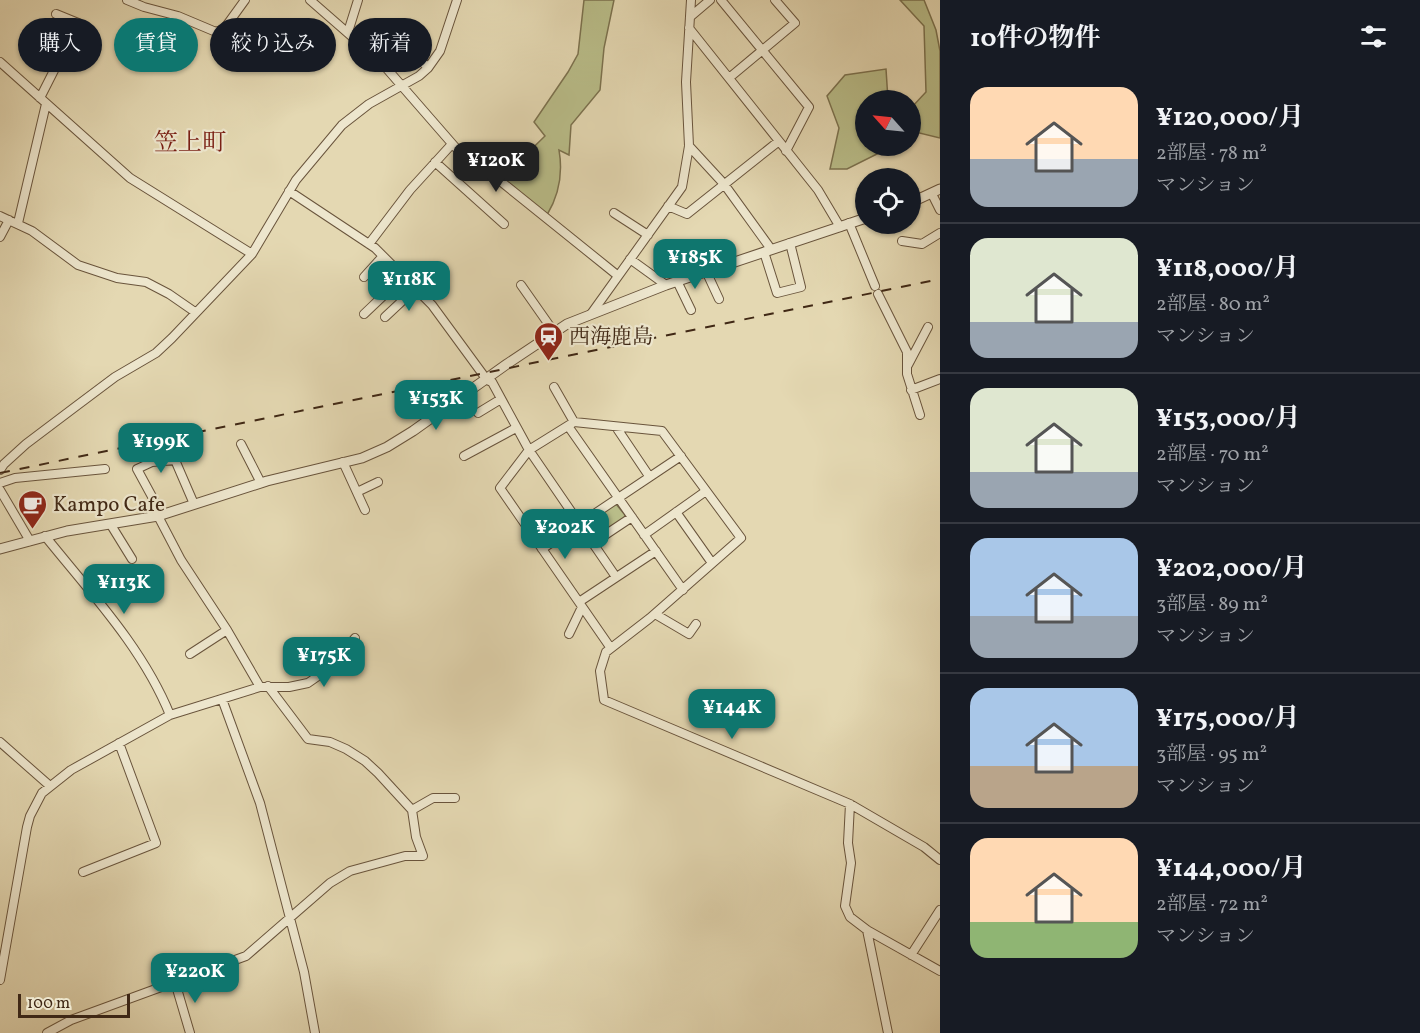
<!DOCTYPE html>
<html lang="ja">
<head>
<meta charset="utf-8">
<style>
	:root { --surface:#171b24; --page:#20242c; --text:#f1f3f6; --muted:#9ea1a6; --line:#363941; --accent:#0f766e }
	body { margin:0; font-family:Vollkorn,"Noto Serif JP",serif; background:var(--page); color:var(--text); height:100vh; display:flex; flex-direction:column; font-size:22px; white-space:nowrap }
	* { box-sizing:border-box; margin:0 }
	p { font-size:20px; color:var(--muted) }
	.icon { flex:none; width:33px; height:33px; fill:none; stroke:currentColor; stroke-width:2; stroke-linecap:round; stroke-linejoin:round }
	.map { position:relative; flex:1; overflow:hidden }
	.panel { display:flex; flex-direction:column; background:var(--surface); width:480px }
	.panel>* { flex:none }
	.guide { position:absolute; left:18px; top:18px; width:570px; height:54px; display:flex; gap:12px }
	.needle { width:39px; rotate:297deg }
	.buttons { position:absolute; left:855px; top:90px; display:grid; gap:12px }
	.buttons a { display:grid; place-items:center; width:66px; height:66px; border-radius:50%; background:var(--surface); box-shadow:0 2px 4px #0004; font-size:30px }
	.scale { position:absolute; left:18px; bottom:15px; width:112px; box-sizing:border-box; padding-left:6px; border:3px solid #402815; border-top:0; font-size:16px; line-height:21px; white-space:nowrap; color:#402815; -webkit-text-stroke:4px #ede6cd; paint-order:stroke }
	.price { position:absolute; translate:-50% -51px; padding:0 14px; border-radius:12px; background:var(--accent); color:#fff; font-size:20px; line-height:39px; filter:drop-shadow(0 2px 3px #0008) }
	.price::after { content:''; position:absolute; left:50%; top:36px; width:18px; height:14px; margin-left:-9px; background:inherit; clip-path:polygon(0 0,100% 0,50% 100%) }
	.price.active { background:#222; color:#fff }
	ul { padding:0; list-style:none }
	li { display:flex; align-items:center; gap:18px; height:150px; padding:0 30px }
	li+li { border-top:2px solid var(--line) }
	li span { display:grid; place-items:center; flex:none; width:168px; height:120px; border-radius:18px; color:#555 }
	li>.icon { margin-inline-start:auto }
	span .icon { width:72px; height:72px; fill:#fffc; stroke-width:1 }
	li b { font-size:26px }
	h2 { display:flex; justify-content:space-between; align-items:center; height:72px; padding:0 30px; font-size:26px }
	.pill { padding:0 21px; border-radius:27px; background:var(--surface); box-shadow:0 2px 4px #0004; font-size:21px; line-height:54px }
	.pill.active { background:var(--accent); color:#fff }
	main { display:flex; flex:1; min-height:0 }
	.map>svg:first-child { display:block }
</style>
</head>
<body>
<main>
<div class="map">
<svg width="940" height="1033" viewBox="0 0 940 1033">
	<rect width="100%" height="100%" fill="#e4d8b2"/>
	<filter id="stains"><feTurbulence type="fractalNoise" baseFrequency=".00333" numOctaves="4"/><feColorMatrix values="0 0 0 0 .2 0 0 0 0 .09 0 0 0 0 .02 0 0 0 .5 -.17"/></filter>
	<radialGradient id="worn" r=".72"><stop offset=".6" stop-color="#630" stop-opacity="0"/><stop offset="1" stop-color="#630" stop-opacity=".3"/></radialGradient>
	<!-- green -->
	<path fill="#b9bd89" stroke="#7c724f" stroke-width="1.5" d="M584,0H614L604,48L600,90L571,125L569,155L559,150C563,173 559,195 547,215L501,179L545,136L534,122L568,72L578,54Z
		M900,0H924L936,30L940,51V138L911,131V108L926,92L924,26Z
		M886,69L888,100H866V146H893L847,169H830L839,128L827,96L845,75Z
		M616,504L625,515L624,519L594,539L588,531L599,524L595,516Z"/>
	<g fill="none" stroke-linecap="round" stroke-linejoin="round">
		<defs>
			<path id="minor" d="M127,0L144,7L178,16L216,32L224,29L245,0
				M310,0L381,62L455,147L499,180L617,275
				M721,0L809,107L786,151
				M690,17L710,0
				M689,28L818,190L840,227
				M348,32L358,0
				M409,47L428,68
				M0,62L130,178L252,254
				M729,78L795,23L775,0
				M40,98L78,23L56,14
				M689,146L724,184L771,249
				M435,162L504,224
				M289,191L375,248L432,305L487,380L492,382L529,450L616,577
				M932,194L940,210
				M668,206L687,214L779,141
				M614,213L648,235
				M0,216L32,231L78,265L117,278L146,282L169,294L195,312
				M18,223L46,104
				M849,223L875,286
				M0,237L9,220
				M902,241L922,244L940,233
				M369,244L410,190L452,144
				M764,252L777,293L801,287L790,243
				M630,259L666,285
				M706,271L719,299
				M364,277L383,256
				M677,281L691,310
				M521,285L554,332
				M878,294L907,352V374L920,415
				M364,314L404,276
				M591,314L682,187L689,146L686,82L691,0
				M385,317L416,288
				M908,365L928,327
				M554,387L574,422
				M911,390L940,379
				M478,413L501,399
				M568,426L683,590
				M616,427L649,476
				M241,444L261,483
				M464,456L516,428
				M343,462L365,510
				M0,470L4,464L26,444L75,407L115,377L156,353L172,338L252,254L296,180L342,125L369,104L419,76L428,68L440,51L457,0
				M0,483L15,478L105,469
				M0,490L30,541
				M357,492L378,482
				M676,512L712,563
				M162,515L137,469L152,462L175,460L194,504
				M158,516L181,560L227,630L260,687
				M111,525L132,559
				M644,535L706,491
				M45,536C90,592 143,648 170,715
				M593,543L632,517
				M542,549L681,456
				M579,602L656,551
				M655,614L689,634L696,624
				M569,634L582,607
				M610,647L500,488L529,450L574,422L662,431L741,538L650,618L606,652L600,671L604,700L850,804L924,847L940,860
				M190,654L227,630
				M222,699L260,803L304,972L315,1033
				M0,742L50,786
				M850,804L848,843L851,863L845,906L850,917L867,930L940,971
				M412,810L433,798H455
				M83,872L156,843L119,743
				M867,930L888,1033
				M911,955L940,910
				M0,980L27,827L30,816L42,793L71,770L170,715L260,687H289L308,683L331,667L355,638
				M175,982L190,1033
				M47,1033L71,1020L246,956L330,883L350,871L405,856H423L416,837L412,810L378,773L365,761L346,749L330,742L308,739L268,686"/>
			<path id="tertiary" d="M910,203L940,189
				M0,549L67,531L158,516L267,481L362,458L387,447L413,431L507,364L567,324L666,285L866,218"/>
		</defs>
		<!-- minor casing -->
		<use href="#minor" stroke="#69543c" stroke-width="10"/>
		<!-- tertiary casing -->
		<use href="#tertiary" stroke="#69543c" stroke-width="11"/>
		<!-- minor -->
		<use href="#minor" stroke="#ede6cd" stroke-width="8"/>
		<!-- tertiary -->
		<use href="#tertiary" stroke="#ede6cd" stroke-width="9"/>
		<!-- rail -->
		<path stroke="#402815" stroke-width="2" stroke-dasharray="10 10" stroke-linecap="butt" d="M0,473L940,279"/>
	</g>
	<!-- icons -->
	<defs>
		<symbol id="station-pin" viewBox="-11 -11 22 30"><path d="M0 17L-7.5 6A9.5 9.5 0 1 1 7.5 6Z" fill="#8f2418" stroke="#ede6cd"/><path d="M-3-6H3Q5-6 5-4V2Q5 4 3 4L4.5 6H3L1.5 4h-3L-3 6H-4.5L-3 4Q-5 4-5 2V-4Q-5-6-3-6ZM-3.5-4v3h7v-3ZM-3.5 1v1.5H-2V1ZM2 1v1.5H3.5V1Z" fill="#fff"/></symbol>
		<symbol id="cafe-pin" viewBox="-11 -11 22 30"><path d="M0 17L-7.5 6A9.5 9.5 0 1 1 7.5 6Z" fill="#8f2418" stroke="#ede6cd"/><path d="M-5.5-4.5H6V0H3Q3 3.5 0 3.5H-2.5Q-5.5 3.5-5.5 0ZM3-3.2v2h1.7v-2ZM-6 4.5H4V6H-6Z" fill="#fff"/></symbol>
	</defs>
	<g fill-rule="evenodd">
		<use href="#station-pin" x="532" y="320" width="33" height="45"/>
		<use href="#cafe-pin" x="16" y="488" width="33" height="45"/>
	</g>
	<g text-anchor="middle" stroke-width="4.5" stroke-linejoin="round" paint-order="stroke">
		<!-- poi labels -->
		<g font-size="21" fill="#402815" stroke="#ede6cd" text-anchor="start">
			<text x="569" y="343">西海鹿島</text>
			<text x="53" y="511">Kampo Cafe</text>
		</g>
		<!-- quarter labels -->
		<g font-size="24" fill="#7a1f14" stroke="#ede6cd">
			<text x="190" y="150">笠上町</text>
		</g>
	</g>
	<rect width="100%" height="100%" filter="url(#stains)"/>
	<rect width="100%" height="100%" fill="url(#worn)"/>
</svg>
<div class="buttons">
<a><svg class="needle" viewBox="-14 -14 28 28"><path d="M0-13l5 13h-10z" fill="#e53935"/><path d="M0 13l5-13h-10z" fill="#9ea1a6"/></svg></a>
<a><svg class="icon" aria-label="locate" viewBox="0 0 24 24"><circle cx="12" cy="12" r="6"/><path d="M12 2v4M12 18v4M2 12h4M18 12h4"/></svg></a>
</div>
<div class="scale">100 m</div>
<b class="price active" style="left:496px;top:193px">¥120K</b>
<b class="price" style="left:695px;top:290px">¥185K</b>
<b class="price" style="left:409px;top:312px">¥118K</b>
<b class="price" style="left:436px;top:431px">¥153K</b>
<b class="price" style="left:161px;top:474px">¥199K</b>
<b class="price" style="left:565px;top:560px">¥202K</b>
<b class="price" style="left:124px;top:615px">¥113K</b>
<b class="price" style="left:324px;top:688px">¥175K</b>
<b class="price" style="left:732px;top:740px">¥144K</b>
<b class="price" style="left:195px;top:1004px">¥220K</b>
<div class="guide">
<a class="pill">購入</a>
<a class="pill active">賃貸</a>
<a class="pill">絞り込み</a>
<a class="pill">新着</a>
</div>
</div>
<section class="panel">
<h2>10件の物件<svg class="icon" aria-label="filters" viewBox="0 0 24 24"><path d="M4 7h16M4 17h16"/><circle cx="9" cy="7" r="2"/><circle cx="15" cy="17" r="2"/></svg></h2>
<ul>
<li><span style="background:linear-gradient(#ffd9b3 60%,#9aa5b1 0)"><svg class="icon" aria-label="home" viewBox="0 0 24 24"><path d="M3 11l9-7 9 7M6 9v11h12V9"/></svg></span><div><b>¥120,000/月</b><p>2部屋 · 78 m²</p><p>マンション</p></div></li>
<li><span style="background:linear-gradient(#dfe7d0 70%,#9aa5b1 0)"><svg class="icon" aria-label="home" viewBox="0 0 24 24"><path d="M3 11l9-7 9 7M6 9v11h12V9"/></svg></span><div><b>¥118,000/月</b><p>2部屋 · 80 m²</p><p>マンション</p></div></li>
<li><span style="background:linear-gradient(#dfe7d0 70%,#9aa5b1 0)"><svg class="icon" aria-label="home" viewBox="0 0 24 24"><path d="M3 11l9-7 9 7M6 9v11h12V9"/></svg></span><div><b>¥153,000/月</b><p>2部屋 · 70 m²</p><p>マンション</p></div></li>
<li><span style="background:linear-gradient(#a9c7e8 65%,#9aa5b1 0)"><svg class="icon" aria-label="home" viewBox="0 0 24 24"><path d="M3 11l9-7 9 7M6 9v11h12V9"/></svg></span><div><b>¥202,000/月</b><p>3部屋 · 89 m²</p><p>マンション</p></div></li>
<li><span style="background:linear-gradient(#a9c7e8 65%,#b9a48a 0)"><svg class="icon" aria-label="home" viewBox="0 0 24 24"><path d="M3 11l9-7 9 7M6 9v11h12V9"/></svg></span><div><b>¥175,000/月</b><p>3部屋 · 95 m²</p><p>マンション</p></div></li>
<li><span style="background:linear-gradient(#ffd9b3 70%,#8fb573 0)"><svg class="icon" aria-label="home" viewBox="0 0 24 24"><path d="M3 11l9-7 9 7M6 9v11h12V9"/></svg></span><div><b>¥144,000/月</b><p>2部屋 · 72 m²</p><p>マンション</p></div></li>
</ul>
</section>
</main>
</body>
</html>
